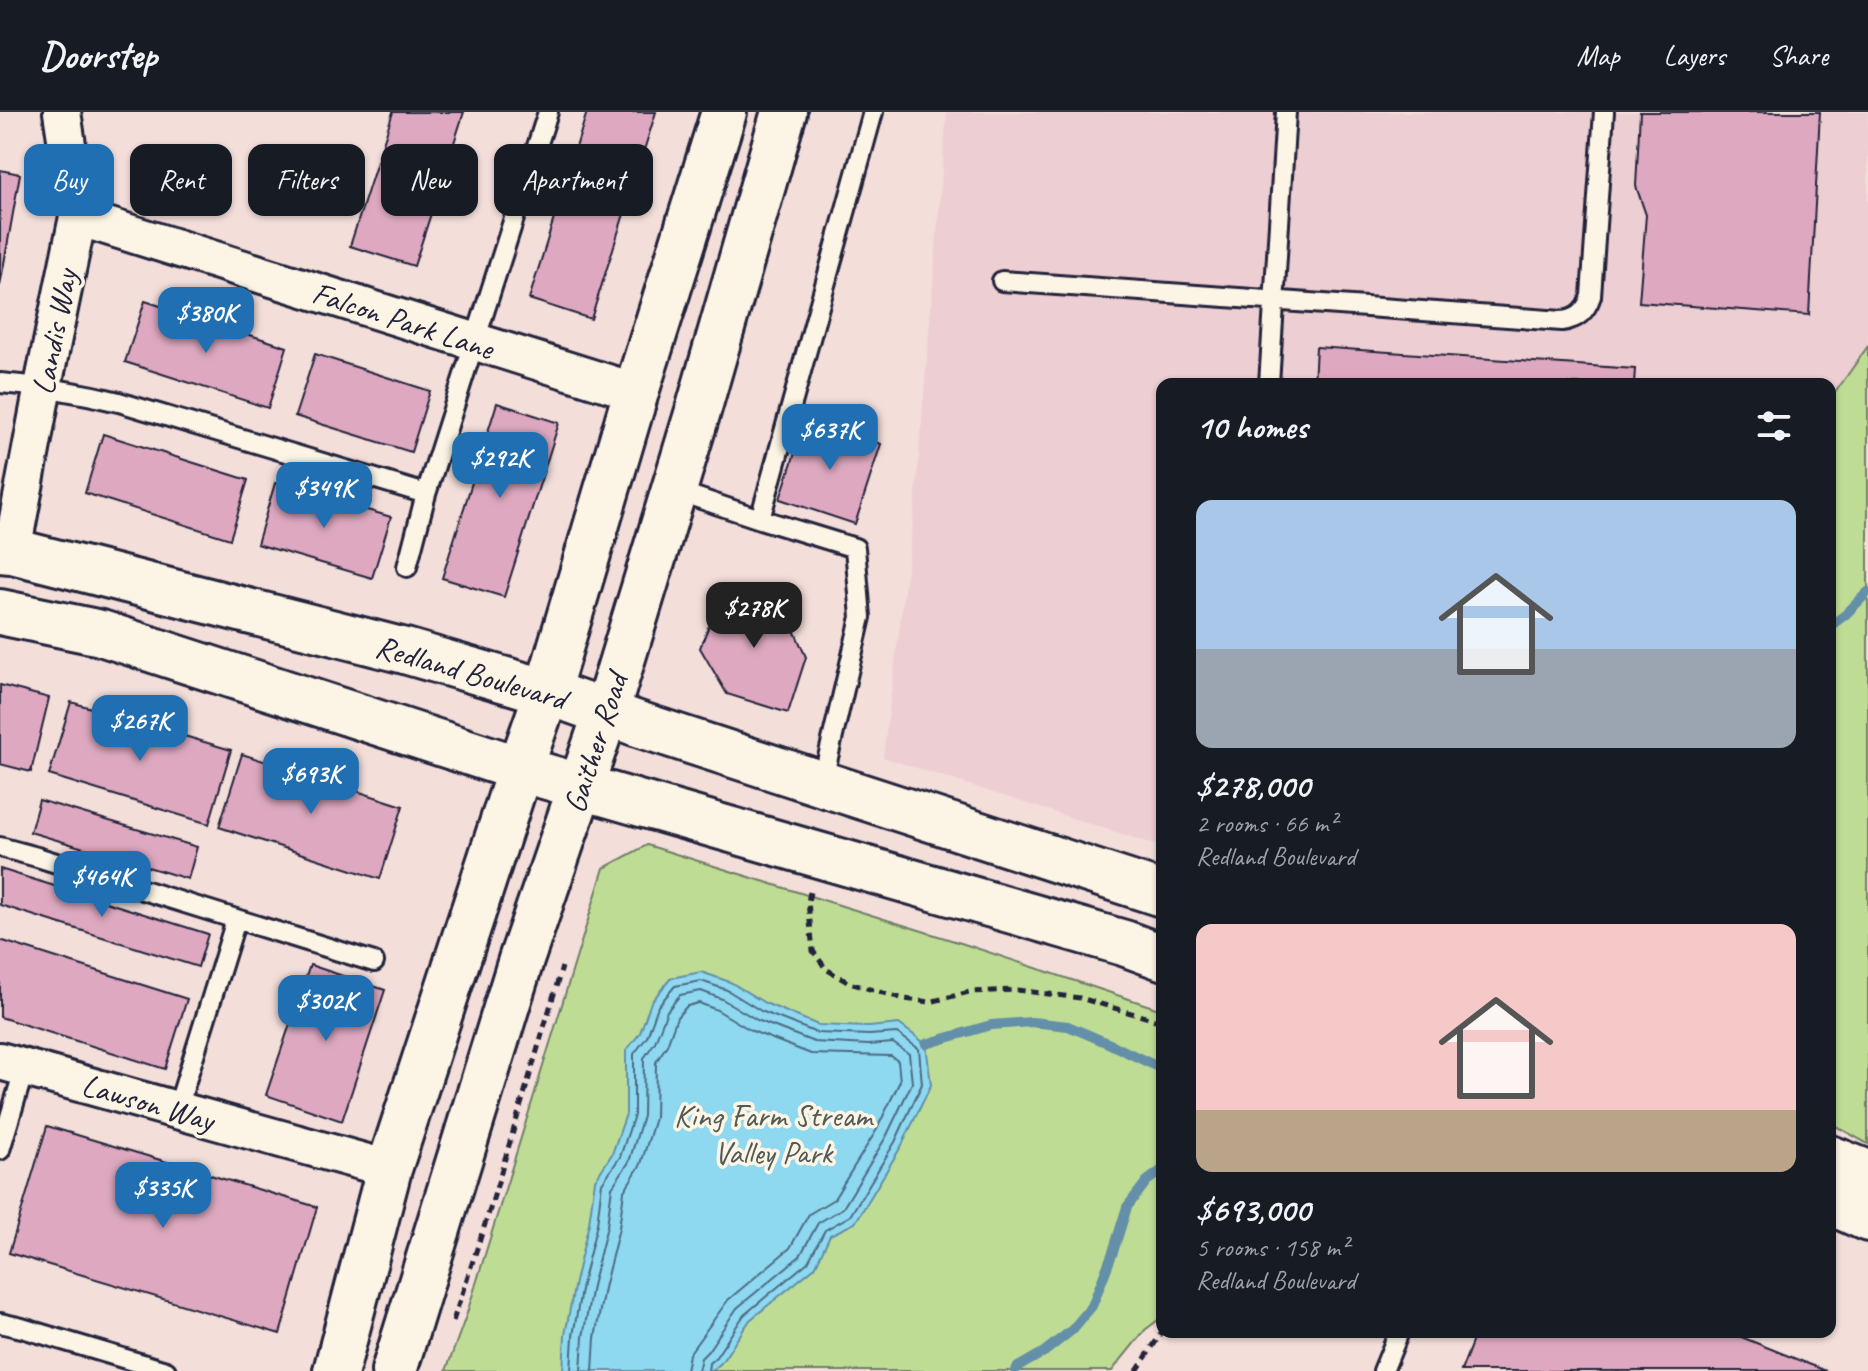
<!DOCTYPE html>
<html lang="en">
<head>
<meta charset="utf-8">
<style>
	:root { --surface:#171b24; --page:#242831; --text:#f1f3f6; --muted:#9ea1a6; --line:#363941; --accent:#1f6fb2 }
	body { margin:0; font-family:Caveat,sans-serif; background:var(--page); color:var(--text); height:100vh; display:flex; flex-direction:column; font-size:30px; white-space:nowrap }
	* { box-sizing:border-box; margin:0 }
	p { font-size:26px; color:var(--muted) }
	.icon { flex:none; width:44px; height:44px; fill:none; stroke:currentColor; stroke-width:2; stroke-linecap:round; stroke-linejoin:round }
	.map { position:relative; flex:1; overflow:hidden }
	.side { position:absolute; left:1156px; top:266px; width:680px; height:960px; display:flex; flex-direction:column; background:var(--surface); border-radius:16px; box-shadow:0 2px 6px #0004 }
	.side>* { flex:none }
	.banner { position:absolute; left:24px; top:32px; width:760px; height:72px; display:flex; gap:16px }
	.price { position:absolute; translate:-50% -68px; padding:0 18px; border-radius:16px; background:var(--accent); color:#fff; font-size:26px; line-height:52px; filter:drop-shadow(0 2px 4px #0008) }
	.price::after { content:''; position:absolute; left:50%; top:48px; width:24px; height:18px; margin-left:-12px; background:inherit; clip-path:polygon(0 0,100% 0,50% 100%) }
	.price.current { background:#222; color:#fff }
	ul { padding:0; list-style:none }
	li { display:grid; align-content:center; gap:16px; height:424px; padding:0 40px }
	li span { display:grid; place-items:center; height:248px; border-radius:16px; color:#555 }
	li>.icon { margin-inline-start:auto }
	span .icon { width:144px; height:144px; fill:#fffc; stroke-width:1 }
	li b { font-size:34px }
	h2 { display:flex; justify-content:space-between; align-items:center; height:96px; padding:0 40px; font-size:34px }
	.pill { padding:0 28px; border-radius:16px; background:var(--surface); box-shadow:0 2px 6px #0004; font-size:28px; line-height:72px }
	.pill.current { background:var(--accent); color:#fff }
	header { display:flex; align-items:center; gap:48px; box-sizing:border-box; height:112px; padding:0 40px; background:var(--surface); border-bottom:2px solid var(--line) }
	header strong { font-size:38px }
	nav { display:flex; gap:44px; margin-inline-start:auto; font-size:28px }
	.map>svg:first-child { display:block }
</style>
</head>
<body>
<header>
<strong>Doorstep</strong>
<nav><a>Map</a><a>Layers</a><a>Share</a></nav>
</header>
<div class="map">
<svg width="1868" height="1259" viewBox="0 0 1868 1259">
	<rect width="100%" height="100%" fill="#f3deda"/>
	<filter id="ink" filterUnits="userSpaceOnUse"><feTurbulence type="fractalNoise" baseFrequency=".0125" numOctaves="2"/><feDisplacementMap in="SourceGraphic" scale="16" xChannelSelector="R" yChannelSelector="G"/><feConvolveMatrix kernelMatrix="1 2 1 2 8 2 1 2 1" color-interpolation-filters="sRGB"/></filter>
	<g filter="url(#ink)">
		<!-- built -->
		<path fill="#edced2" d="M947,0H1868V234L1830,288V272H1162V735L883,645L915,394Z"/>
		<!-- green -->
		<path fill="#bfdc94" stroke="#707f68" stroke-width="2" d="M1868,234V1032L1830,1011V288Z
			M647,733L964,832L1162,898V1205L1145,1218L1112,1259H446L467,1201L604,756Z"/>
		<!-- water -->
		<path fill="#8ed8f0" stroke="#638fa8" stroke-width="2" d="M701,860L730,870L765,891L818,913L869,915L899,912L926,932L931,973L902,1033L855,1111L830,1123L815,1155L750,1208L721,1251L712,1259H563L565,1223L575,1170L589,1111L595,1068L612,1042L626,1002V939L640,921L651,890L671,866Z"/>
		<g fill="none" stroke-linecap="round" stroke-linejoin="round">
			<!-- shore -->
			<path stroke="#4d6b83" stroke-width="2" d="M571,1259L573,1224L582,1172L597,1112L602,1071L620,1045L634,1003V942L647,925L658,894L675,874L701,869L727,878L761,899L817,921L869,923L897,921L919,937L922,972L895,1030L850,1104L825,1118L808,1150L744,1203L716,1245L709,1251L708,1259
				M581,1259L583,1225L592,1174L607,1114L612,1075L629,1050L643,1004L644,946L655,930L667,899L680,883L701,879L722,887L757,908L814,930L868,933L893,931L909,942L912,971L886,1025L843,1096L818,1111L800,1144L737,1196L708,1239L701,1246L698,1259
				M593,1259L595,1226L604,1176L619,1116L624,1079L641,1052L655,1006L656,950L667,933L677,905L687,894L699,891L717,898L752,919L811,942L891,944L898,949L900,969L876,1019L834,1087L809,1102L790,1136L728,1188L689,1242L686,1259"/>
			<!-- stream -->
			<path stroke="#638fa8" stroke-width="10" d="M1830,514L1845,503L1868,480
				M926,932L991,913L1032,910L1068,914L1110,932L1162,957
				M1015,1259L1018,1255L1044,1240L1072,1218L1092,1194L1113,1140L1127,1095L1147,1069L1162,1058"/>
		</g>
		<!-- building -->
		<path fill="#dea9c0" stroke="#22223b" stroke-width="2" d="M393,0H464L414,154L350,134Z
			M587,0H656L591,207L529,187Z
			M1640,0H1820L1809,203L1639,190L1646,103L1636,74Z
			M0,58L20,62L0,174Z
			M145,189L287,235L268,296L125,250Z
			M1316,235L1635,257L1634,272H1314Z
			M315,242L430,279L411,340L295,304Z
			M497,291L559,311L504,485L442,466Z
			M806,307L881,332L855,412L780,387Z
			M103,322L248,368L230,427L85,381Z
			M275,371L391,405L372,466L257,432Z
			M724,476L783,493L806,545L788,601L727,582L700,536Z
			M0,573L49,586L31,660L0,652Z
			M71,590L231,638L209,712L49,663Z
			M242,642L403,694L380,767L219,715Z
			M39,688L197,735L188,767L30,720Z
			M0,757L208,822L198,855L0,793Z
			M0,828L187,887L165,957L0,905Z
			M310,853L385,878L342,1009L266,983Z
			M47,1014L317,1095L280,1222L9,1141Z
			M1476,1220H1729L1826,1259H1461Z"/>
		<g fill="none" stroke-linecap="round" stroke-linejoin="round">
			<defs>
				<path id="service" d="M1002,169L1562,209C1578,207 1586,199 1591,184L1604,0
					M0,271C41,274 79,280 119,290L426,382
					M1269,272L1286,0
					M674,378L760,407L873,0
					M760,407L855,436L861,505L822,671
					M407,455L426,382L548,0
					M0,735L37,745L374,850
					M177,998L236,808
					M0,1038L25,955
					M0,1211L22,1216L166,1259
					M1383,1259L1399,1220"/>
				<path id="minor" d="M78,105L636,280
					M12,439L43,274L78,105L62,0
					M0,949L389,1057"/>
				<path id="secondary" d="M0,438L12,439L405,539L547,580L641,613L1162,782
					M0,500L101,521L520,657L1124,831L1162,845
					M1830,1046L1868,1061
					M1830,1090L1868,1107
					M336,1259L389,1057L520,657L547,580L636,280L724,0
					M394,1259L521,848L606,601L698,299L784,0"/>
			</defs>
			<!-- service casing -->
			<use href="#service" stroke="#22223b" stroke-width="24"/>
			<!-- minor casing -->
			<use href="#minor" stroke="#22223b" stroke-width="42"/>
			<!-- secondary casing -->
			<use href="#secondary" stroke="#22223b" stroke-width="50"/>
			<!-- path -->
			<path stroke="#22223b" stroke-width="5" stroke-dasharray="8 6" stroke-linecap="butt" d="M810,780L808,790L813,839L826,857L849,871L904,887L930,890L969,880L1017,878L1080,886L1162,910
				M453,1209L490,1097L562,855
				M1137,1259L1162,1220"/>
			<!-- service -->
			<use href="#service" stroke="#fcf5e5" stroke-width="18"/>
			<!-- minor -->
			<use href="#minor" stroke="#fcf5e5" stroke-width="36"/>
			<!-- secondary -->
			<use href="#secondary" stroke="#fcf5e5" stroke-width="44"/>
		</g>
	</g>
	<g text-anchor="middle" stroke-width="7" stroke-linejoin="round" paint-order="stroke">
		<!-- street labels -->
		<g font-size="32" fill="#22223b" stroke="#fcf5e5">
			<text transform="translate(403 208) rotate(18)" y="11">Falcon Park Lane</text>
			<text transform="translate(54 220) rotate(-79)" y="11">Landis Way</text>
			<text transform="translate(471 560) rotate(16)" y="11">Redland Boulevard</text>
			<text transform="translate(595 631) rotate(-72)" y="11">Gaither Road</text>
			<text transform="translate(148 990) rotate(16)" y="11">Lawson Way</text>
		</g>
		<!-- park labels -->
		<g font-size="32" fill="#515a56" stroke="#fcf5e5">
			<text x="773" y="1014">King Farm Stream<tspan x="773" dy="37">Valley Park</tspan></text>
		</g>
	</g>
</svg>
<b class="price" style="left:206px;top:243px">$380K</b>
<b class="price" style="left:830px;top:360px">$637K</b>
<b class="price" style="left:500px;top:388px">$292K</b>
<b class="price" style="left:324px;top:418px">$349K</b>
<b class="price current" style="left:754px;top:538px">$278K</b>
<b class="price" style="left:140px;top:651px">$267K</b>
<b class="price" style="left:311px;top:704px">$693K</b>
<b class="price" style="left:102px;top:807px">$464K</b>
<b class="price" style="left:326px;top:931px">$302K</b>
<b class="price" style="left:163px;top:1118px">$335K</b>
<div class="banner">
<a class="pill current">Buy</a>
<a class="pill">Rent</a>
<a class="pill">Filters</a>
<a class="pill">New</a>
<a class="pill">Apartment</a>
</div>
<section class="side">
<h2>10 homes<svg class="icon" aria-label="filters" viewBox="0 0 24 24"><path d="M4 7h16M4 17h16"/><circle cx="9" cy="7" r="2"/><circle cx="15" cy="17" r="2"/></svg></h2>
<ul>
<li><span style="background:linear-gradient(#a9c7e8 60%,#9aa5b1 0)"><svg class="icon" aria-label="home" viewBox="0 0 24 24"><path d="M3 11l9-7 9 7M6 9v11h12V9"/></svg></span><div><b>$278,000</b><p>2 rooms · 66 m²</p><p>Redland Boulevard</p></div></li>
<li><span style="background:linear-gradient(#f6c9c9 75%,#b9a48a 0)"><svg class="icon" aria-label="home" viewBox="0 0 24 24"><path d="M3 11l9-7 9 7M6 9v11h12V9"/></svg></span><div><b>$693,000</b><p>5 rooms · 158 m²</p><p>Redland Boulevard</p></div></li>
</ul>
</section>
</div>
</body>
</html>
